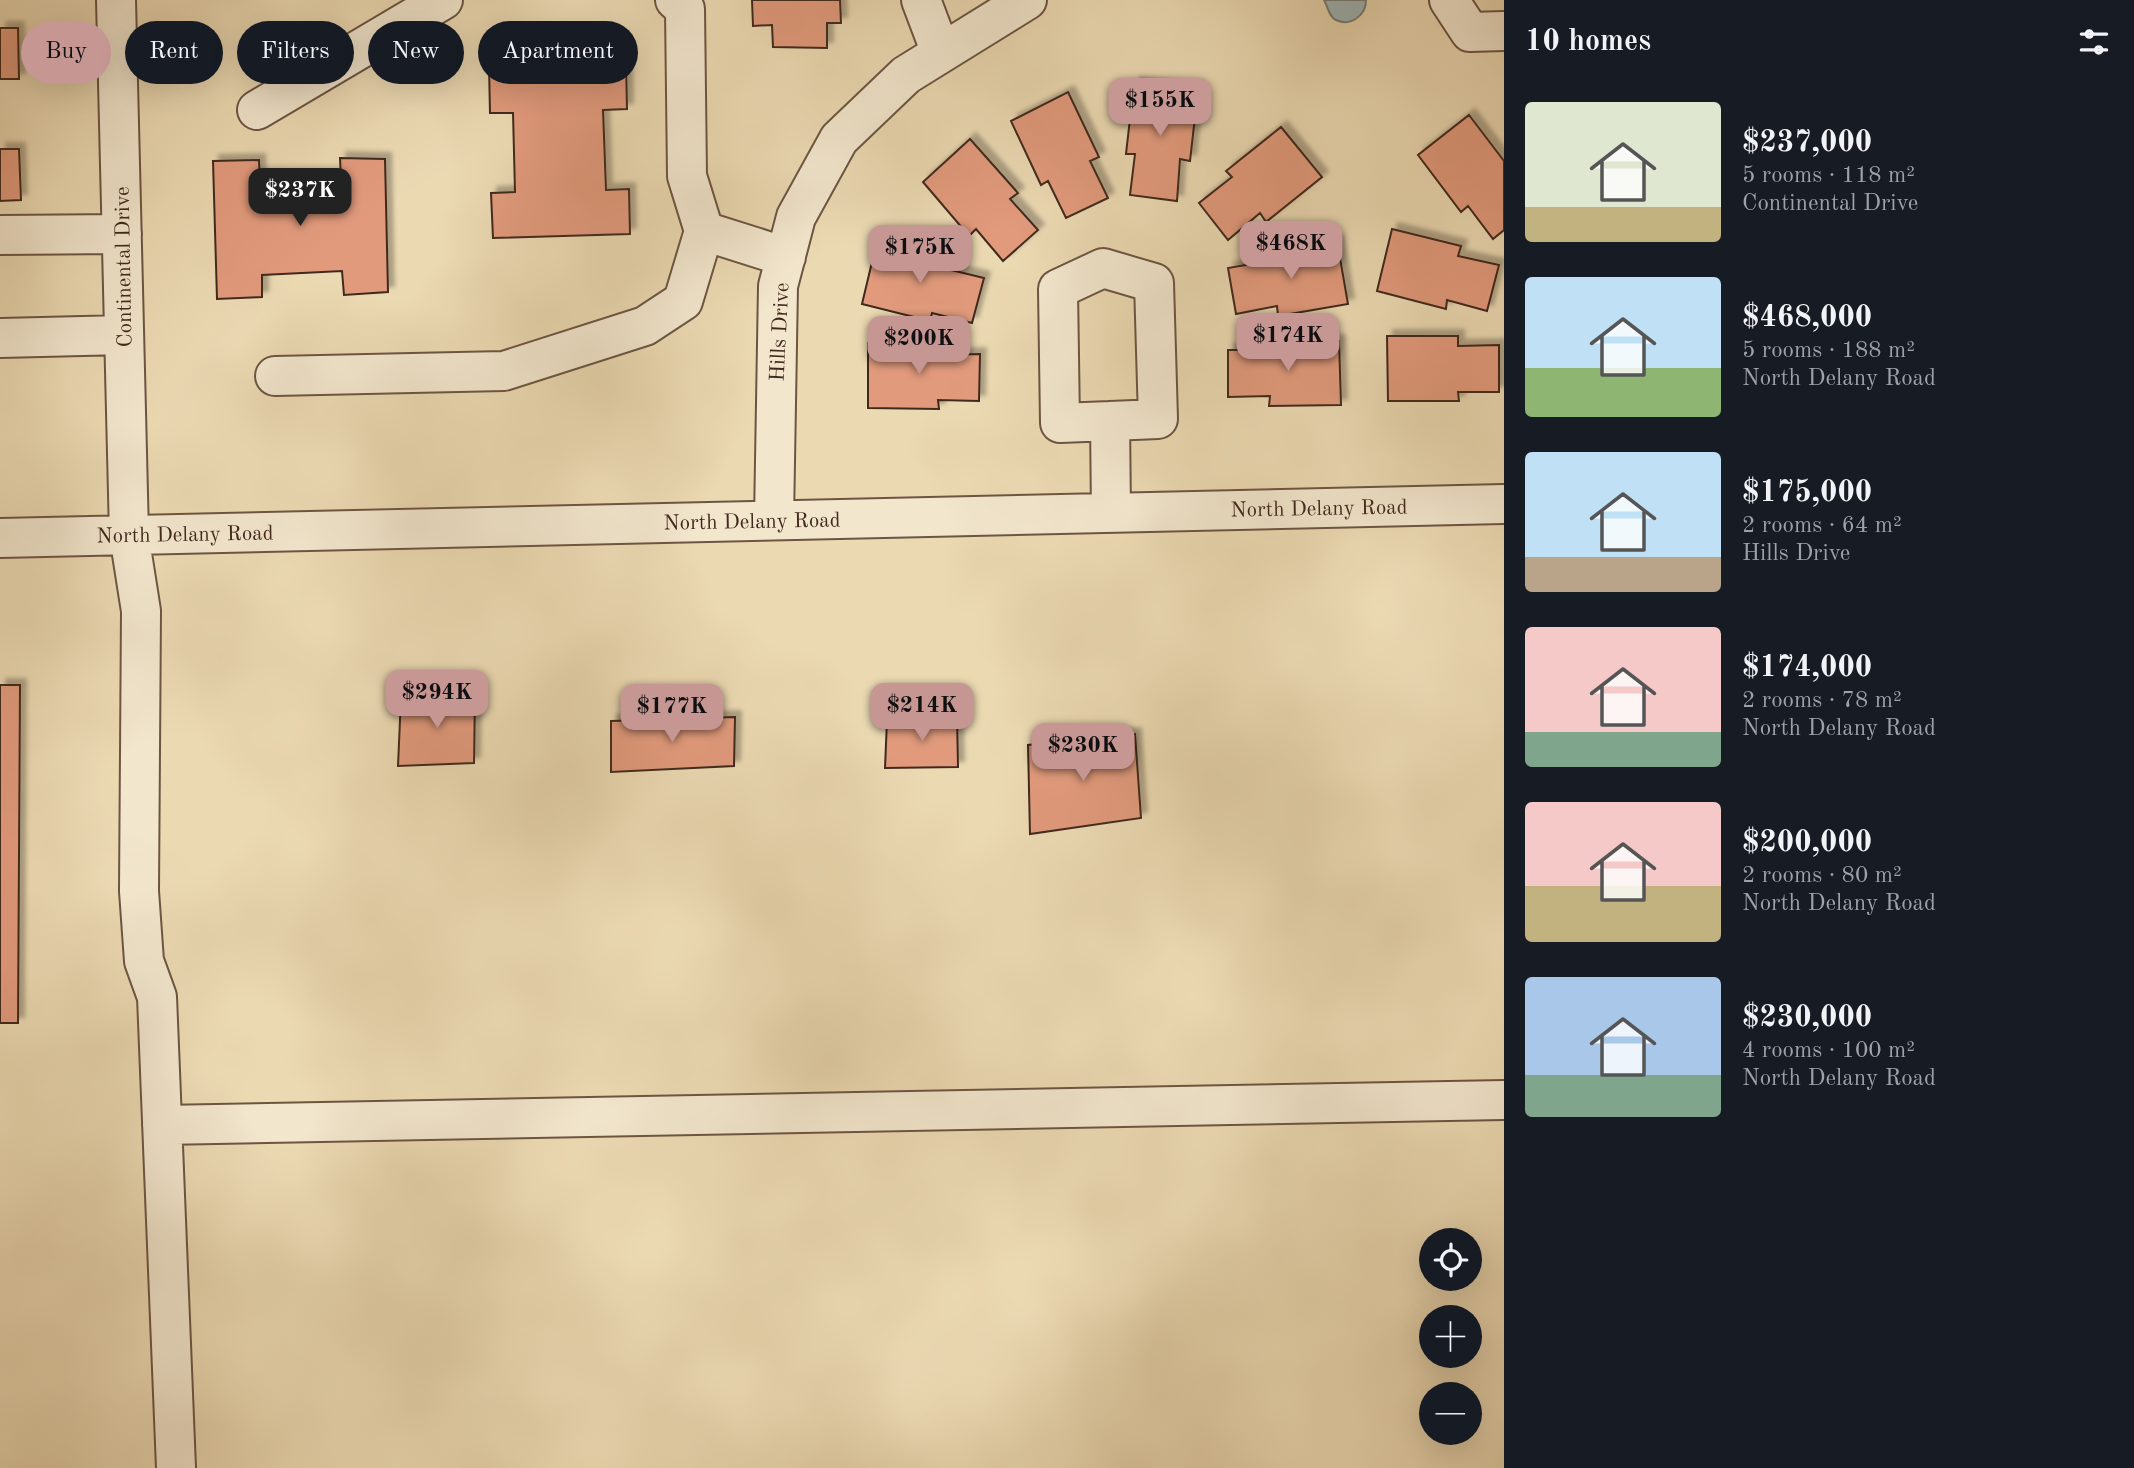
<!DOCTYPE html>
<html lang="en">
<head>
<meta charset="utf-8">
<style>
	:root { --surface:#171b24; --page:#20242c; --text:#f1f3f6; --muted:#9ea1a6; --accent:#c59692 }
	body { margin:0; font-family:"Old Standard TT",serif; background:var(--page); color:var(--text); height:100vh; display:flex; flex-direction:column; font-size:26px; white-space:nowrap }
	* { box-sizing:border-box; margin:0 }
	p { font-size:23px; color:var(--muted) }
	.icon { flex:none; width:38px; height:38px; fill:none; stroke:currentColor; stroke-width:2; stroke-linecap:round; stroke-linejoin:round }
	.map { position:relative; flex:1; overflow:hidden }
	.panel { display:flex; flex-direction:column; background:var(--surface); width:630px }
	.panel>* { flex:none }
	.banner { position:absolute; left:21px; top:21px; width:665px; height:63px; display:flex; gap:14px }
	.tools { position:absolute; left:1419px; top:1228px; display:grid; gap:14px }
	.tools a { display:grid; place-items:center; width:63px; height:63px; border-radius:50%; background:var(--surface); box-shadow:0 7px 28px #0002; font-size:35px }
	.price { position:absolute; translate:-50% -60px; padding:0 16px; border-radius:14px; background:var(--accent); color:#111; font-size:23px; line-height:46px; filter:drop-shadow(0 2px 4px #0008) }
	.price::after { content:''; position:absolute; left:50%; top:42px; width:21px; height:16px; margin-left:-10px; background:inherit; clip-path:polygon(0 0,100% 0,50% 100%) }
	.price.on { background:#222; color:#fff }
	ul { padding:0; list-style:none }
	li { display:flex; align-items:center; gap:21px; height:175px; padding:0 21px }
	li span { display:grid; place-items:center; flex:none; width:196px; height:140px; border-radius:7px; color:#555 }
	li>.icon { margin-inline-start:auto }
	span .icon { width:84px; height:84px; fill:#fffc; stroke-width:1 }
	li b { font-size:30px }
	h2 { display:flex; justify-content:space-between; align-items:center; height:84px; padding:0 21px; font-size:30px }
	.pill { padding:0 24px; border-radius:32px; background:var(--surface); box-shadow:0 7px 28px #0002; font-size:24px; line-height:63px }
	.pill.on { background:var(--accent); color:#111 }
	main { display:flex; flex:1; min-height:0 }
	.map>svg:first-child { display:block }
</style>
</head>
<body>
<main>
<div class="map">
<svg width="1504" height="1468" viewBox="0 0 1504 1468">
	<defs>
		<filter id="shadow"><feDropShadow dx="6" dy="-6" stdDeviation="2" flood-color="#0004"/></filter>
	</defs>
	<rect width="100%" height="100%" fill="#ebd9b2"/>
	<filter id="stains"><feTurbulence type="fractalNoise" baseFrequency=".00286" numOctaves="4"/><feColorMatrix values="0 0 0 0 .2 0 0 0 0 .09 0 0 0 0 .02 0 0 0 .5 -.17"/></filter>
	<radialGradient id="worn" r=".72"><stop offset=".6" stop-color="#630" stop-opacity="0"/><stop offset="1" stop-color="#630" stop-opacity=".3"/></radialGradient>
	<!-- water -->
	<path fill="#9eb7b8" stroke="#797e7a" stroke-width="2" d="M1324,0H1366C1366,15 1351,27 1336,20C1329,17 1328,7 1324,0Z"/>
	<!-- building -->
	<path fill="#e19a7b" stroke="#41291e" stroke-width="2" filter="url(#shadow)" d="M752,0H840L841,23H827V48L773,47L772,25L753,26Z
		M0,28H18L19,79H0Z
		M626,63L627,109L603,110L606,190L629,189L630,234L493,238L491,193L515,192L513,113H490L489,66Z
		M1134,83L1198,90L1190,161L1180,159L1177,201L1130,195L1135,154H1126Z
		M1068,92L1099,157L1090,161L1108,198L1066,218L1048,181L1041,185L1011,121Z
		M1469,115L1504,161V230L1493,239L1468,206L1461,212L1418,155Z
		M1281,127L1322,177L1266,222L1260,213L1228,240L1199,203L1232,177L1226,171Z
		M970,139L1018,193L1010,199L1038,230L1003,261L976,229L969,236L923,182Z
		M0,149H19L21,200L0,201Z
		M340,158L385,159L388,292L344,295L342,271L262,275V297L217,299L213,161L259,160L260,184L341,181Z
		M1392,229L1461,246L1458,256L1499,265L1487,311L1447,300L1446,309L1377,291Z
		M877,241L946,259L943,268L984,278L972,323L932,313L930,321L862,304Z
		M1337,241L1348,304L1278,316L1277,306L1236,314L1228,268L1269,261L1267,252Z
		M1387,336H1458V346L1499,345V392H1458L1459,401H1388Z
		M1269,341H1339L1341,405L1269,406L1270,396L1228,397V350H1269Z
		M868,343H937L938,355L980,354L979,401L938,400L939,409L868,408Z
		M0,685H20L18,1023H0Z
		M475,695L474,763L398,766L401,697Z
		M735,717L734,766L611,772V721Z
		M957,717L958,767L885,768L887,720Z
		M1135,734L1141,818L1030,834L1028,745Z"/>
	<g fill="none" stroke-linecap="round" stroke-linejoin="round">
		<defs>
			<path id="minor" d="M116,0L129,535L141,611L139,891L144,961L157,997L176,1468
				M675,0L685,9L687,176L704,231L786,257
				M921,0L941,53
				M1449,0L1470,32L1504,31
				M257,110L443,0
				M0,235L122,234
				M0,338L124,335
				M275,376L504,371L645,326L683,301L704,231
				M1110,421L1060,423L1058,289L1103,268L1154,283L1158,419L1110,421L1111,513
				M774,520L778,286L796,217L839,139L906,75L1027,0
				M0,538L1504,504
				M162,1125L1504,1100"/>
		</defs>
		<!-- minor casing -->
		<use href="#minor" stroke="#6c5543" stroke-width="42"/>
		<!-- minor -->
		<use href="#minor" stroke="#f2e6cd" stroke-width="38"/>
	</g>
	<g text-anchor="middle" stroke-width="7" stroke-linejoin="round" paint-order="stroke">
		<!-- street labels -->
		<g font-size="21" fill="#41291e" stroke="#f2e6cd">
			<text transform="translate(123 267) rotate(-91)" y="7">Continental Drive</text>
			<text transform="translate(779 332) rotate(-87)" y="7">Hills Drive</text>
			<text transform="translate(1319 508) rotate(-1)" y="7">North Delany Road</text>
			<text transform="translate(752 521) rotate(-1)" y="7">North Delany Road</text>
			<text transform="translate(185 534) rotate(-1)" y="7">North Delany Road</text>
		</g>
	</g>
	<rect width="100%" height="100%" filter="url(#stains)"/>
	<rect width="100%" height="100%" fill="url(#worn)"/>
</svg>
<div class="tools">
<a><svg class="icon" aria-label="locate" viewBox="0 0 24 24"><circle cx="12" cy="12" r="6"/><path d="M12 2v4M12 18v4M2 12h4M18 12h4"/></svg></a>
<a>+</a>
<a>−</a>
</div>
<b class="price" style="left:1160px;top:138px">$155K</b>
<b class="price on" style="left:300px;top:228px">$237K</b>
<b class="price" style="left:1291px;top:281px">$468K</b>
<b class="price" style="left:920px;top:285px">$175K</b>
<b class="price" style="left:1288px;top:373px">$174K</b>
<b class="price" style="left:919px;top:376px">$200K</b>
<b class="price" style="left:437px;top:730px">$294K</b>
<b class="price" style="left:922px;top:743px">$214K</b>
<b class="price" style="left:672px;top:744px">$177K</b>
<b class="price" style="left:1083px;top:783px">$230K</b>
<div class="banner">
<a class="pill on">Buy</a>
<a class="pill">Rent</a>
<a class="pill">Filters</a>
<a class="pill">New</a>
<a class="pill">Apartment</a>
</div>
</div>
<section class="panel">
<h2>10 homes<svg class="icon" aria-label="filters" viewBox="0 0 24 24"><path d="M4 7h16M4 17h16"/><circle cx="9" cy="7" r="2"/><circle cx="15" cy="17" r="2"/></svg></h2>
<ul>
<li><span style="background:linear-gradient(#dfe7d0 75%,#c2b280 0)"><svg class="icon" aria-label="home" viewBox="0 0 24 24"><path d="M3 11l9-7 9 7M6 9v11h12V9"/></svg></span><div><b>$237,000</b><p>5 rooms · 118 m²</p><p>Continental Drive</p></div></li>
<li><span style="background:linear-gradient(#bfe0f5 65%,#8fb573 0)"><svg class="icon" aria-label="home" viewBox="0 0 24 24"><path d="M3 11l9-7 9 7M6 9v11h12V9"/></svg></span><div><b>$468,000</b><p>5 rooms · 188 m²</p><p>North Delany Road</p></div></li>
<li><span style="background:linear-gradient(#bfe0f5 75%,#b9a48a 0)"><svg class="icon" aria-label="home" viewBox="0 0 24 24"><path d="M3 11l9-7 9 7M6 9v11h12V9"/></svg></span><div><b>$175,000</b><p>2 rooms · 64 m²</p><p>Hills Drive</p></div></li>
<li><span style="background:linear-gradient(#f6c9c9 75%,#7fa58c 0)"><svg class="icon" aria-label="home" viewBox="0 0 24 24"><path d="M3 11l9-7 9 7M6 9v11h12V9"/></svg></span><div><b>$174,000</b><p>2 rooms · 78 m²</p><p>North Delany Road</p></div></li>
<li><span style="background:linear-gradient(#f6c9c9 60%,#c2b280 0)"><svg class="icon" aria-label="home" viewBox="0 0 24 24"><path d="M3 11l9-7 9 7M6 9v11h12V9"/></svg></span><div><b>$200,000</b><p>2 rooms · 80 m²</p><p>North Delany Road</p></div></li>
<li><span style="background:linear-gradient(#a9c7e8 70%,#7fa58c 0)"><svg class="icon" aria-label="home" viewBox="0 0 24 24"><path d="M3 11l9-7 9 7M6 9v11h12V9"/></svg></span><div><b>$230,000</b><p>4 rooms · 100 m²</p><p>North Delany Road</p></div></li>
</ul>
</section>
</main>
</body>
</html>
